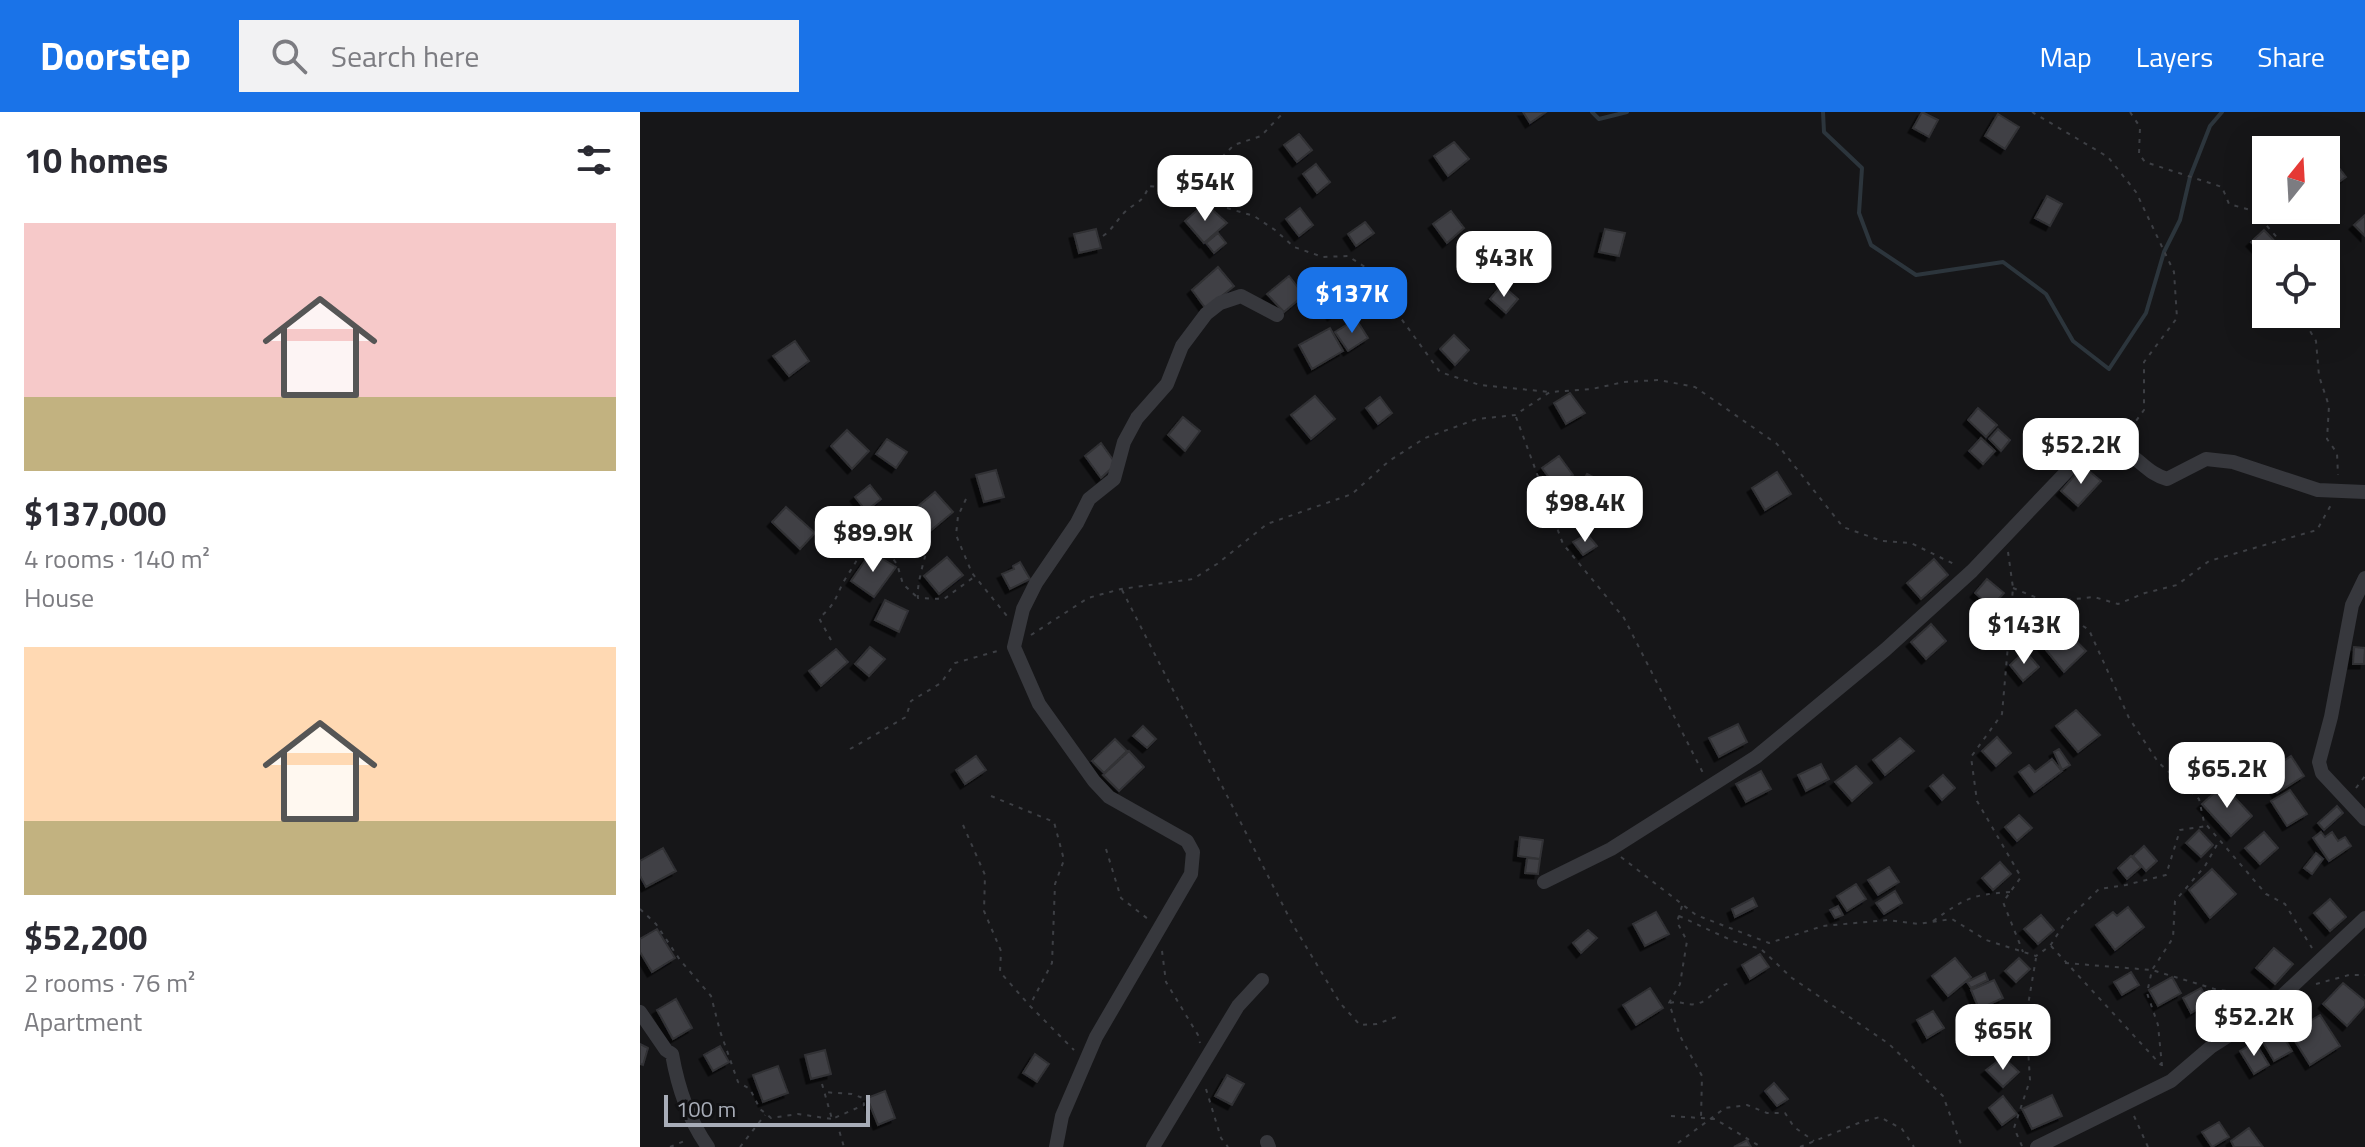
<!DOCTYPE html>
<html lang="en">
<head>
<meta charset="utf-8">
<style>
	:root { --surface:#fff; --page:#f2f2f3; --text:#2b2b33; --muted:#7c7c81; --accent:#1a73e8 }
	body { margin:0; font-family:"Titillium Web",sans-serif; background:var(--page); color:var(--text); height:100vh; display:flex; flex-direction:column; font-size:30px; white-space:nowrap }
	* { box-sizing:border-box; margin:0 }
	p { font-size:26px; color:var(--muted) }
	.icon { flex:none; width:44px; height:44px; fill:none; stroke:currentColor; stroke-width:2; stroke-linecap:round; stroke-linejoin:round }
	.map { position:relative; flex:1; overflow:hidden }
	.sheet { display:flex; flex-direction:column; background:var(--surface); width:640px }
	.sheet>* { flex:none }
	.needle { width:52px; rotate:18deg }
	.fabs { position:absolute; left:1612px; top:24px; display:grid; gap:16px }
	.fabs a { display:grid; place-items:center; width:88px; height:88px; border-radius:0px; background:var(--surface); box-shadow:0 8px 32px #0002; font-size:40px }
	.scale { position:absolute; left:24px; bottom:20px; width:206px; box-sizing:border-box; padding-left:8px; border:4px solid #a8adb8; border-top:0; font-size:22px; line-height:28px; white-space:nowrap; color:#a8adb8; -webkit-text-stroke:6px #111113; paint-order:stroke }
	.price { position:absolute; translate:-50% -68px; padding:0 18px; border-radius:16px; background:#fff; color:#222; font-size:26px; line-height:52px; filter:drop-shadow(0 2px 4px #0008) }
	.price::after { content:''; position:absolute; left:50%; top:48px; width:24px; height:18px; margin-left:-12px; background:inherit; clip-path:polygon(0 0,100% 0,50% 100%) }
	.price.on { background:var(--accent); color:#fff }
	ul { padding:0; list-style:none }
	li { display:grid; align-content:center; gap:16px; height:424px; padding:0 24px }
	li span { display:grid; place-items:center; height:248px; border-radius:0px; color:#555 }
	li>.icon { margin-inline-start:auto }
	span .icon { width:144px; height:144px; fill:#fffc; stroke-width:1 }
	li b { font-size:34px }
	h2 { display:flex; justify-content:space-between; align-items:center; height:96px; padding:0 24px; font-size:34px }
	header { display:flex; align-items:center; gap:48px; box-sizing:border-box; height:112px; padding:0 40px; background:var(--accent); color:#fff }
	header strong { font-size:38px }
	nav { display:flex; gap:44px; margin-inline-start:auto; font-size:28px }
	.search { width:560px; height:72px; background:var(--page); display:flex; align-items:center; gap:20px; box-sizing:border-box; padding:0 28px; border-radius:0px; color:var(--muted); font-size:30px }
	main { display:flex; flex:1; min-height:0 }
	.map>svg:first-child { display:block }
</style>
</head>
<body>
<header>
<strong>Doorstep</strong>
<div class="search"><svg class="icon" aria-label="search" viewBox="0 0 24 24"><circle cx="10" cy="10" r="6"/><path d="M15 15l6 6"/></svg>Search here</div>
<nav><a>Map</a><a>Layers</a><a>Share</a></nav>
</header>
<main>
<section class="sheet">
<h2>10 homes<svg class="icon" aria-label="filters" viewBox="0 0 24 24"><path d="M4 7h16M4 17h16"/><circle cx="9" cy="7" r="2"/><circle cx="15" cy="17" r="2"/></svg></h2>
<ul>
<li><span style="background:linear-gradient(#f6c9c9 70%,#c2b280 0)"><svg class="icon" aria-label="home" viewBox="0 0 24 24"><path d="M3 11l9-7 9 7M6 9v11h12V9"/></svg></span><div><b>$137,000</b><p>4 rooms · 140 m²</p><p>House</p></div></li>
<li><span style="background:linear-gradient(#ffd9b3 70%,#c2b280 0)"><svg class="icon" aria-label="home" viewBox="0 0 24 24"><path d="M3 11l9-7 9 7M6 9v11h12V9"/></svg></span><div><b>$52,200</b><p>2 rooms · 76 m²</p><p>Apartment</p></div></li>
</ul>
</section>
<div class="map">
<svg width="1725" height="1035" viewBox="0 0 1725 1035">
	<defs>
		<filter id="shadow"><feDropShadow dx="-4.5" dy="4.5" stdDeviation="0" flood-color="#0009"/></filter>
	</defs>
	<rect width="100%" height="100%" fill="#161618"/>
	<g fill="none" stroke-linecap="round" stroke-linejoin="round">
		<!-- stream -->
		<path stroke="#2c353c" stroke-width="4" d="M952,0L959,7L987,0
			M1183,0L1184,20L1222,56L1219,101L1231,133L1276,163L1363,150L1406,182L1433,229L1469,257L1506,201L1524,140L1540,108L1550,65L1570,14L1582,0"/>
	</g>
	<!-- building -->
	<path fill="#404145" stroke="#303034" stroke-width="2" filter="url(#shadow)" d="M883,0H906L890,11Z
		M1282,0L1298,8L1289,25L1273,16Z
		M1358,2L1379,15L1365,37L1345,24Z
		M659,22L672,38L657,50L644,33Z
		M814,30L829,47L808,64L794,44Z
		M1693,48L1706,65L1689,77L1686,72V53Z
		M676,52L690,70L677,81L663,62Z
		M1407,84L1422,92L1410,114L1395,106Z
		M565,91L587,111L564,131L545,109Z
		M660,96L673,113L659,124L646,107Z
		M811,99L824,116L807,131L793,112Z
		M1725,103V124L1714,113Z
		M725,110L734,121L716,134L708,122Z
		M456,117L461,136L439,141L434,122Z
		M965,117L985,121L979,144L959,140Z
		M1624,118L1644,139L1641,142H1626V146L1611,130Z
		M578,121L586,131L574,141L566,131Z
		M578,155L594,174L566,197L552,178Z
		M649,164L664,183L644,200L627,182Z
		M862,173L878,187L866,201L850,187Z
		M697,179L707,194L692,204L682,190Z
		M716,207L728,226L708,239L695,220Z
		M690,216L703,239L672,257L659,233Z
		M814,223L829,238L815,253L800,237Z
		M155,229L169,249L149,264L133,244Z
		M930,281L945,301L926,312L914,291Z
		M675,284L695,307L671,327L651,303Z
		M740,285L752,301L738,312L726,296Z
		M1338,296L1357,313L1346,325L1328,308Z
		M543,305L560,319L545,339L528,323Z
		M1358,317L1370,328L1361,339L1349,327Z
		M207,318L229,339L212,357L191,334Z
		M1341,326L1355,339L1343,352L1329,339Z
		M247,327L267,340L256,356L236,342Z
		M461,331L476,352L461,366L445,344Z
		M919,344L933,363L916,375L902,356Z
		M1443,354L1461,369L1438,394L1421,379Z
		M356,358L364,385L344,390L336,363Z
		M1137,360L1151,382L1125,398L1112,376Z
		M947,362L968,373L958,390L938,377Z
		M230,373L241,387L226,399L215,385Z
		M295,380L313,400L289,420L271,400Z
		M146,395L175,421L160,437L132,410Z
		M947,422L957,434L943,443L933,430Z
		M231,440L256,455L234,485L211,469Z
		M307,445L323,463L299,482L284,464Z
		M1294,447L1308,463L1281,487L1267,471Z
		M380,450L390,467L370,477L362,462L374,457L373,454Z
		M1347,467L1364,481L1351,495L1335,481Z
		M245,488L268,499L259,520L235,508Z
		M1291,512L1306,529L1286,547L1271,530Z
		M1421,514L1446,539L1424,560L1402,533Z
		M230,535L245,547L229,564L215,552Z
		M1714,535L1725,536L1724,552H1713Z
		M196,537L208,550L181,574L169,559Z
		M1385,539L1399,555L1383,569L1370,553Z
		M1436,598L1460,623L1438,640L1416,614Z
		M1098,612L1107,630L1079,645L1069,626Z
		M503,614L516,627L507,636L493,624Z
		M1357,625L1371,641L1356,654L1342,639Z
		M1260,626L1274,639L1245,663L1233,648Z
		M475,627L487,639L464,661L452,649Z
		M1419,637L1430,653L1422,658L1414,640Z
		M489,639L504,655L479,679L463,663Z
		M336,644L346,658L325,672L316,658Z
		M1651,644L1664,664L1637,681L1624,662Z
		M1412,647L1422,659L1394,680L1379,660L1389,653L1395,660Z
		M1181,652L1189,667L1166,679L1158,663Z
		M1216,654L1232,671L1212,689L1195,670Z
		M1121,659L1131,677L1106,690L1096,672Z
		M1303,663L1315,676L1302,688L1290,674Z
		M1583,673L1612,704L1591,724L1562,692Z
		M1650,678L1667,702L1647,714L1631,689Z
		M1697,694L1703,701L1684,718L1678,711Z
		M1379,703L1392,716L1377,729L1365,715Z
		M1559,718L1573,733L1561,745L1546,731Z
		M1624,720L1638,736L1620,752L1605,736Z
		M1681,720L1685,725L1692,720L1698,729L1705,725L1711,734L1689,749L1673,726Z
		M880,725L903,728L900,747L878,744Z
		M1504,734L1517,749L1506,759L1493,744Z
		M23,736L36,759L6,775L0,764V749Z
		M1676,741L1683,747L1672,762L1664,756Z
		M1491,744L1501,755L1487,767L1478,756Z
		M887,746L900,747L898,762L885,761Z
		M1360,750L1371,762L1353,778L1342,766Z
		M1249,755L1259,770L1238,783L1228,768Z
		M1572,757L1596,782L1570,806L1549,778Z
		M1216,772L1226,787L1207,799L1197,784Z
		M1255,779L1262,791L1244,802L1236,791Z
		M1113,786L1117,794L1095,805L1092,797Z
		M1690,787L1706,805L1690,819L1674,801Z
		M1198,794L1203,803L1195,806L1190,798Z
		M1488,795L1504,815L1475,838L1456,813L1473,800L1477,804Z
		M1016,800L1029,822L1005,834L993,812Z
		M1401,803L1414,818L1398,832L1384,817Z
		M17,817L35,846L12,860L0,840V827Z
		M948,818L957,826L941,841L933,831Z
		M1634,836L1653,852L1635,872L1616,856Z
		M1120,842L1129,855L1110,867L1102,853Z
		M1315,846L1331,865L1308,884L1292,864Z
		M1379,846L1390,857L1376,870L1365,859Z
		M1491,860L1499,873L1482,883L1474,870Z
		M1345,861L1348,868L1331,876L1327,870Z
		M1532,865L1541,881L1518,894L1509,878Z
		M1354,868L1363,886L1339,897L1331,878Z
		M1703,871L1725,889V894L1707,914L1683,892Z
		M1010,876L1023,896L996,913L983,893Z
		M1561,876L1569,890L1551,901L1543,886Z
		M36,887L52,916L33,927L17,898Z
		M1293,899L1304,916L1287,926L1277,908Z
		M1680,903L1700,934L1670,953L1650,921Z
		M1639,917L1652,939L1634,949L1621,927Z
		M1615,930L1629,953L1614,962L1600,939Z
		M0,932L8,936L3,953L0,952Z
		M80,934L89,950L73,959L64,943Z
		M185,938L191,962L171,967L165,943Z
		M395,942L409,952L397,970L383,961Z
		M1363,945L1379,960L1363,975L1346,958Z
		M138,954L148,981L123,990L113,963Z
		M587,963L604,972L592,993L575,984Z
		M1134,971L1148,987L1137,994L1125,979Z
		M245,979L255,1006L238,1013L227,986Z
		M1412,983L1422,1004L1392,1017L1382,997Z
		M1363,984L1377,1002L1362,1013L1349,996Z
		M1579,1010L1589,1025L1572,1035L1562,1020Z
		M1609,1016L1623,1035H1594L1591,1029Z
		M1107,1028L1111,1035H1094Z"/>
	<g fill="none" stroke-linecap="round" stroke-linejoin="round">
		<!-- path -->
		<path stroke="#3d3f44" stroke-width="2" stroke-dasharray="4 6" stroke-linecap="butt" d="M1392,0L1468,45L1496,80L1534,160L1537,206L1504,250V298L1485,324
			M1490,0L1500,15L1499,42L1505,50L1582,75L1589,92L1614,99L1647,137L1648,142
			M526,76L539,79L562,77L577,81L587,96L614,104L635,118L654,135L683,145L708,144L734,161L752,194L800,260L840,273L910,280
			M463,124C474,116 478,106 486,99C499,88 502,91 509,74L526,76L579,48L594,33L621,24L644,0
			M1660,202L1676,229L1679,264L1689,294L1687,327L1697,341L1698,363
			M876,305L923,432L984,506L1063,661
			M326,387L318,404L316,423L332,461L367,504
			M286,425L289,431C285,444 276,475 278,486L304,487L334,465
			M1368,440L1373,476L1362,602L1331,645L1337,689L1381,765L1363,790L1383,840
			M1373,476L1407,490L1449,518L1489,606L1518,650L1559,687L1564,710L1626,782L1645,792L1672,836
			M482,478L653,813L700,891L720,913L737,912L756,905
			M1407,490L1454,485L1478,492L1505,481L1537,473L1569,449L1677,418L1692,391
			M391,523L448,486L481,477L553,467L577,452L627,412L712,382L749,349L785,326L837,307L875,303L910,280L952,277L984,270L1019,268L1055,275L1137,332L1203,415L1242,429L1271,431L1316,453
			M191,528L179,506C196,492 195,486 204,469C213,454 223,441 227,423L240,417L250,443L257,452L263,472L278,486
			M210,637L266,605L271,589L301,571L315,551L361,538
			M1716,676L1725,664
			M351,684L414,710L424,748L415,772L412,851L390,893
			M323,713L345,763L344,799L361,839L360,860L390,894L434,938
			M466,737L481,786L508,807
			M981,745L1056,803L1129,831L1183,814L1248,808L1278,812L1312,807L1346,828L1396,844L1410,834L1426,809L1459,777L1486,773L1526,763L1540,718L1567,714
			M1042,794L1037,810L1047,829L1040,872L1029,891L1040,924L1062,964L1061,1006
			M0,797L16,812L40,848L71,884L80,919L98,970L110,977L120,997L131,1006L158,1002L192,1007L199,1018L204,1035
			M1039,804L1093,829L1121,837L1152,866L1249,932L1303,984L1322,1035
			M1293,809C1326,786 1330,783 1370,780
			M1411,834L1521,953
			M522,839L526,870L558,923L560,931
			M1425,851L1512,858L1578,878L1624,882
			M1676,872L1709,863H1725
			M1030,891C1039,888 1047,894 1056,892C1070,889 1075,876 1089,871
			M1522,954L1518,913L1507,881L1512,858L1533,826L1535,789L1565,754L1578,731
			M182,972L192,1007L224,993L223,986L212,982L183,980
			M566,977L581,1026L588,1035
			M1031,1004L1075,1007L1121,1035
			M1494,1004L1508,1035
			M1038,1031L1085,996L1107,993L1127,1001H1145L1154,1015L1174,1029
			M1382,1034L1374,1016L1390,968L1386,905L1396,846
			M30,1035L47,1028
			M100,1035L125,1003
			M1160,1035L1221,1010L1240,1005L1262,1017L1274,1035"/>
		<!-- minor -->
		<path stroke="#37383d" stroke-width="14" d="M1725,466L1712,493L1691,605L1679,650L1682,661L1725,707
			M904,770L971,737L1116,645L1245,538L1332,459L1431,355C1447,343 1471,330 1490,343C1504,352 1510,362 1527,367L1566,347L1593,350L1678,378L1725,380
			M0,900L26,938L32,942C38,976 48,1007 68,1035
			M627,1030L629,1035
			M416,1035L422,1004L456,925L551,762L553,740L547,729L469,685L454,669L399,592L374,535L383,497L396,471L437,411L449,387L474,367L484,330L497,306L527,272L542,234L566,202L580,191L601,184L637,203
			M513,1035L598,894L622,868
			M1397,1035L1531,969L1572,934L1625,900L1725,806"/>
	</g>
</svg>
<div class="fabs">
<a><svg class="needle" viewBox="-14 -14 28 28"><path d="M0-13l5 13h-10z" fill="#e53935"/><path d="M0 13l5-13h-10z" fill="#7c7c81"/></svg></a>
<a><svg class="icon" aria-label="locate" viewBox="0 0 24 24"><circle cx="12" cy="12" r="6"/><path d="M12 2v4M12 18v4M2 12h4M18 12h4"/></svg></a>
</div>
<div class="scale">100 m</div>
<b class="price" style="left:565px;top:111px">$54K</b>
<b class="price" style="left:864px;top:187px">$43K</b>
<b class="price on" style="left:712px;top:223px">$137K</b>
<b class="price" style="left:1441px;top:374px">$52.2K</b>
<b class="price" style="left:945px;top:432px">$98.4K</b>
<b class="price" style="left:233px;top:462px">$89.9K</b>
<b class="price" style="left:1384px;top:554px">$143K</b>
<b class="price" style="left:1587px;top:698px">$65.2K</b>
<b class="price" style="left:1614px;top:946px">$52.2K</b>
<b class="price" style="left:1363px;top:960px">$65K</b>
</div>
</main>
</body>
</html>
